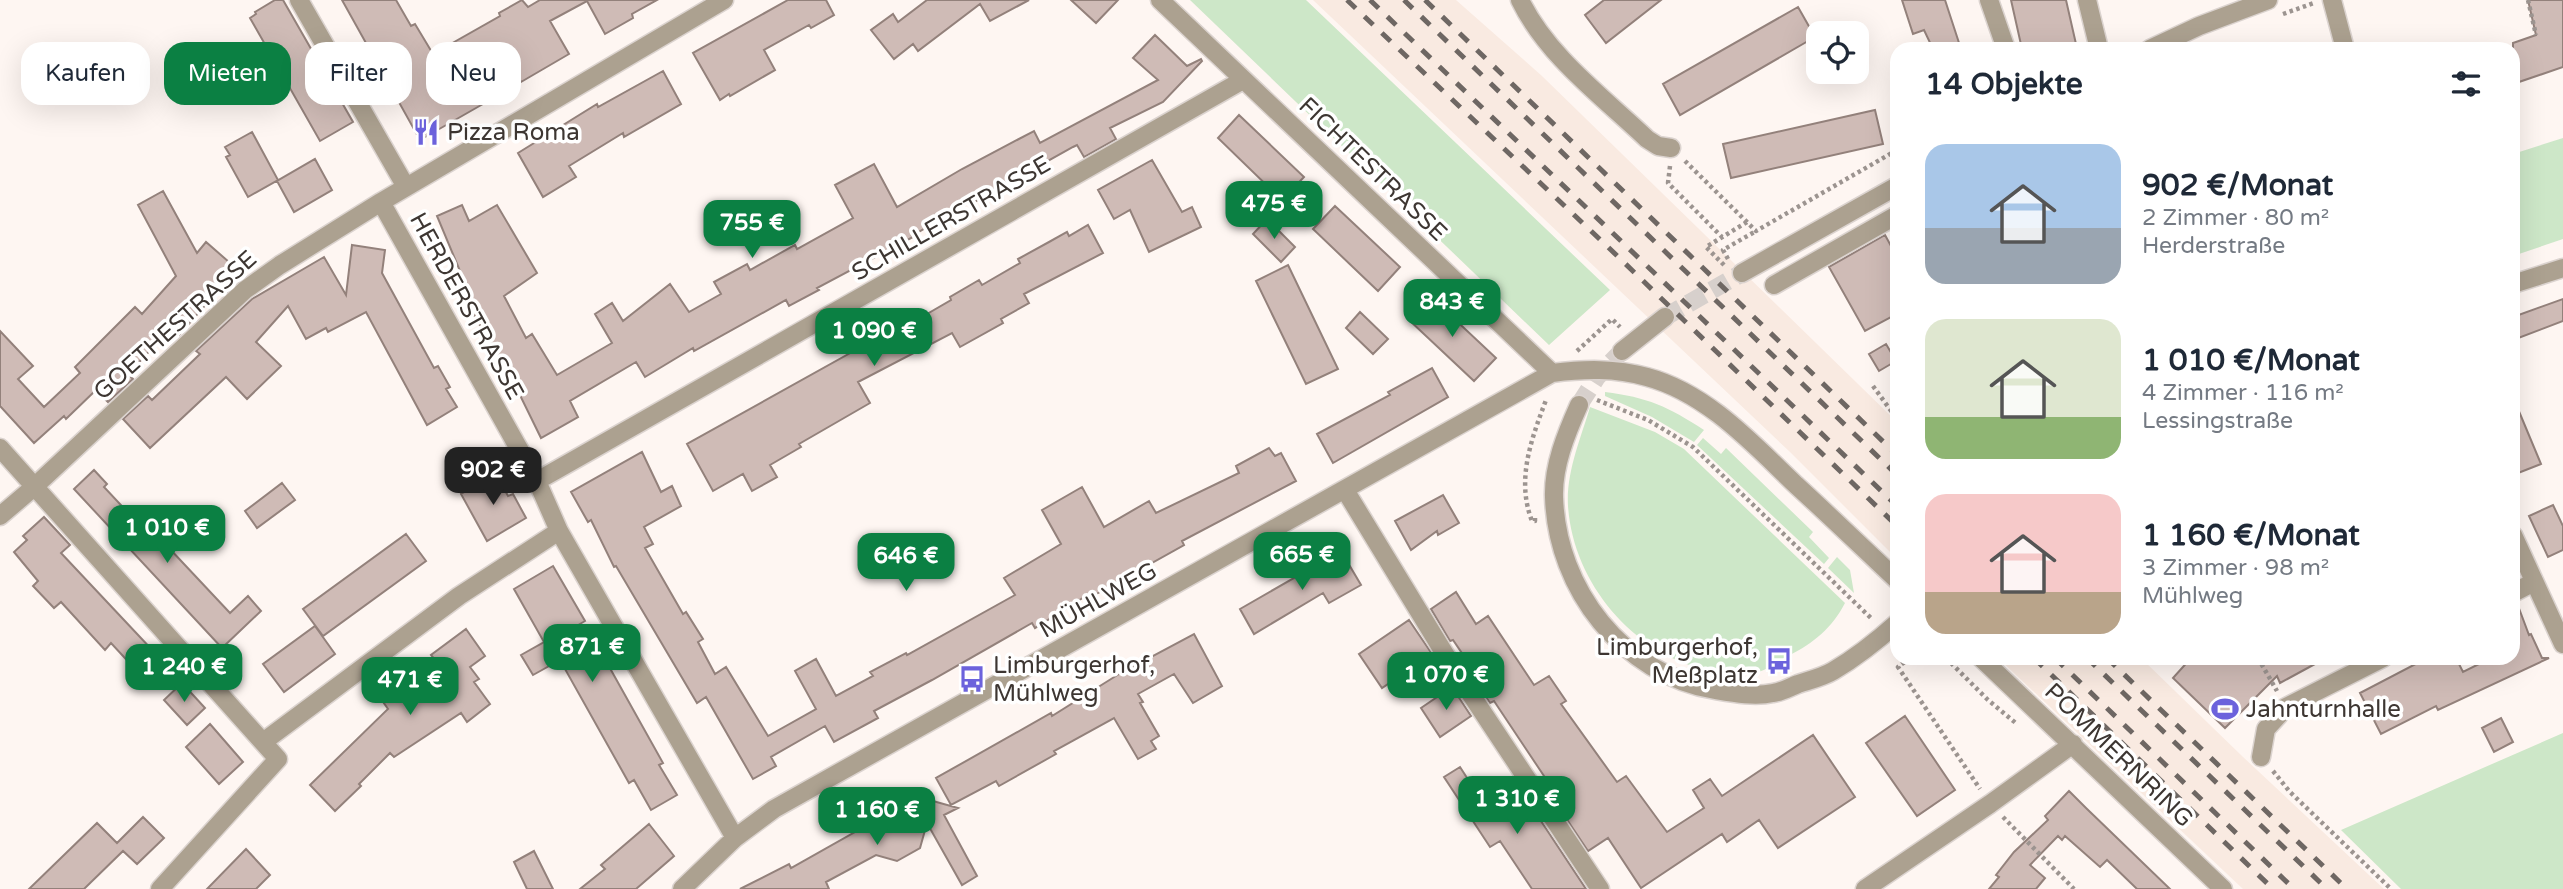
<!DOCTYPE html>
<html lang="de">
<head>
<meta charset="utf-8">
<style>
	:root { --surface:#fff; --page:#f2f2f3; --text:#1f2937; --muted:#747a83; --accent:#0b8043 }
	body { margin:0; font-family:"Varela Round",sans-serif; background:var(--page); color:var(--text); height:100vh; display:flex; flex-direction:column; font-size:26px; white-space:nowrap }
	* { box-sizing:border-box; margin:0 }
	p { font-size:23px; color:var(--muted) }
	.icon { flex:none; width:38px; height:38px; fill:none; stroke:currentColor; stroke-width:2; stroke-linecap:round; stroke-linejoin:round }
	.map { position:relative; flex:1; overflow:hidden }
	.sheet { position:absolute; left:1890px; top:42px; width:630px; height:623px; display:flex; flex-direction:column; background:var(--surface); border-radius:21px; box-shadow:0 7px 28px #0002 }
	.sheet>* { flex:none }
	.hud { position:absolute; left:21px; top:42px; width:665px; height:63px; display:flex; gap:14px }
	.fabs { position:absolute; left:1806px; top:21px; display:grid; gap:14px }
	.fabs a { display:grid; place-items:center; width:63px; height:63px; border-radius:14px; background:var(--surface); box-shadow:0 7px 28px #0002; font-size:35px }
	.price { position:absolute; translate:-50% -60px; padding:0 16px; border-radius:14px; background:var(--accent); color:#fff; font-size:23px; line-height:46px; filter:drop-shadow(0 2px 4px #0008) }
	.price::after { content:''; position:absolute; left:50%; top:42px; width:21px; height:16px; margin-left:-10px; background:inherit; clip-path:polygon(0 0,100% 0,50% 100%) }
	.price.current { background:#222; color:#fff }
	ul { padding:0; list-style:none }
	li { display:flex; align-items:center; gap:21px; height:175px; padding:0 35px }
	li span { display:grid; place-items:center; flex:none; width:196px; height:140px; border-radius:21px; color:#555 }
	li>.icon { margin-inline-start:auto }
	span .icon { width:84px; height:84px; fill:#fffc; stroke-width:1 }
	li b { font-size:30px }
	h2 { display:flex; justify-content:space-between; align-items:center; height:84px; padding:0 35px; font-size:30px }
	.pill { padding:0 24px; border-radius:21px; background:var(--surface); box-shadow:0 7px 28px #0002; font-size:24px; line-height:63px }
	.pill.current { background:var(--accent); color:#fff }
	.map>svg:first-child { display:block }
</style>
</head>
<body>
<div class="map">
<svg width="2563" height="889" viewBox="0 0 2563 889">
	<rect width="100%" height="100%" fill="#fef6f2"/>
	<!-- built -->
	<path fill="#f9eae1" d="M1313,0H1456L1542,76L1897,422V559L1790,452Z
		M1998,658H2141L2242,756L2384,889H2243Z"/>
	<!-- green -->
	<path fill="#cde7c8" d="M1190,0H1306L1610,290L1549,345Z
		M2563,138V239L2513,256V154Z
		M1605,392C1647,397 1669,407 1704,430L1694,442L1652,417L1605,396Z
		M1590,407L1655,432L1684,449L1845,603C1832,628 1814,643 1788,656C1778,661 1766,671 1755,673C1740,676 1721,673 1707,670C1632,653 1573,582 1568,506C1566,472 1581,438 1590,407Z
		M1703,438L1721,454L1726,448L1813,532L1809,537L1829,558L1824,564L1697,445Z
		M1837,557L1850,570L1854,593L1828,568Z
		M2563,733V889H2401L2341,830Z"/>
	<!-- building -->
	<path fill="#cfbbb6" stroke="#93817b" stroke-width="2" d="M275,0H283L353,122L320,141L250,18L256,14L255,12Z
		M342,0H396L411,26L415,24L433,54L500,16L499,13L522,0L528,7L540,0H657L632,14L633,18L605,34L587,1L550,21L569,54L521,82L500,46L469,64L490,100L420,140Z
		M788,0H826L834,15L811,28L809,25L764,50L775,70L730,96L729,94L720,100L693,53Z
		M927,0H1029L990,21L980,4L918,51L913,44L894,59L871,30L893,14L898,22Z
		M1071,0H1118L1096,23Z
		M1604,0H1661L1606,43L1585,15Z
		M1902,0H1945L1961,49H1933L1924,30L1913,34Z
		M2011,0H2066L2076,44L2053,49H2022Z
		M2528,0H2563V67L2513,84V43L2536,35Z
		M1798,7L1815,37L1680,115L1663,84Z
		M1155,35L1187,66L1201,59L1202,61L1163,102L1110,128L1116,139L1084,157L1077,145L1073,147L976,201L975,199L912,236L913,237L817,288L819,290L789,306L786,300L694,351L693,348L645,377L636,362L570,401L578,417L541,438L515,385L468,305L473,302L437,216L462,205L469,221L497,205L537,273L504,296L526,338L532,334L557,375L612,343L595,314L612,303L623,321L670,284L689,312L721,294L714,282L747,264L750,270L795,245L797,249L853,218L835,185L874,164L897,207L962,169L1034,131L1040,143L1158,80L1133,58Z
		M663,71L681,104L624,137L623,133L569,166L576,177L543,197L518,153L597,104L598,107Z
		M1875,110L1883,144L1731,178L1723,144Z
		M1239,115L1304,177L1282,200L1218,138Z
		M252,132L278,180L248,197L226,157L230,155L225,147Z
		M315,159L332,190L294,212L277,181Z
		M1152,160L1182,212L1192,207L1201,227L1149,252L1130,210L1114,219L1098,190Z
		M163,191L197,253L206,242L237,269L179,335L171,328L128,374L133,379L108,402L96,390L66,419L64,416L34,443L0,406V331L33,366L18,379L44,407L80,373L75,367L135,307L142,314L176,276L138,205Z
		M1335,206L1400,267L1378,291L1313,229Z
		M1267,219L1295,247L1281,262L1253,234Z
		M1088,225L1103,253L1024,294L1029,303L1001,319L1003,323L960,347L952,333L858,382L870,403L799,444L801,447L770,465L777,477L752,491L743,474L713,491L687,444L906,322L908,325L951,300L950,297L979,280L982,285L1020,263L1018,259L1049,242L1067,232L1069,236Z
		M1885,235L1897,257V314L1865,331L1829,267Z
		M352,245L385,250L382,273L434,368L438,366L450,387L446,389L457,407L427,425L366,312L328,332L326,328L306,339L288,306L256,342L281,366L247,399L226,377L150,448L123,419L148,396L152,400L200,354L196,351L252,299L324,257L346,295Z
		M1288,265L1338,369L1306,384L1256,281Z
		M1431,297L1496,358L1474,381L1409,320Z
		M2563,299V321L2513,340V317Z
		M1360,312L1388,339L1373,354L1346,328Z
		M1886,344L1896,361L1879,371L1869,354Z
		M1432,368L1448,397L1333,463L1317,434L1390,395L1388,392Z
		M2513,397L2541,464L2513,475Z
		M1269,448L1275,456L1281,453L1296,481L1182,541L1184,545L1091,597L1089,594L1035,628L1032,623L932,680L874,711L878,718L834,742L825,726L771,757L776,766L753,779L706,697L697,703L616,566L614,567L591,520L588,522L571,492L642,452L661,492L672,486L681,506L644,527L653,544L645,548L683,614L686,612L703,639L698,642L715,674L726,667L768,736L816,709L795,671L816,659L836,696L873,676L870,672L906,653L907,655L1015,595L1004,578L1061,544L1042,510L1082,487L1104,527L1149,501L1156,513L1239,473L1236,466Z
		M94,470L107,484L104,487L134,519L138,515L230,613L248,596L261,611L222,648L74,489Z
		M496,474L508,496L513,494L526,518L487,541L461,494Z
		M282,483L295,500L257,528L245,511Z
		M1443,495L1459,523L1438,535L1437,531L1411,550L1395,521Z
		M2553,505L2563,526V550L2548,557L2529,516Z
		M44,517L70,545L61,553L155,653L136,670L111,643L105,650L61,602L54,608L33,586L38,581L14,552L27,540L23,536Z
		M406,534L426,561L323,636L303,609Z
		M1341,551L1361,585L1329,603L1323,593L1254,634L1240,609Z
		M553,566L585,621L573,628L591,661L602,654L663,763L659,765L677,795L651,810L634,780L629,783L560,660L533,675L521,655L544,642L514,589Z
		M1456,592L1476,624L1488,616L1534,685L1549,676L1566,701L1561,704L1617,782L1626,776L1667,832L1704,808L1693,790L1710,779L1722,796L1813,735L1855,797L1778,848L1759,820L1727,842L1722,834L1641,888L1608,838L1588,851L1544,785L1548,782L1494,701L1490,703L1471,674L1474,671L1453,640L1450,641L1431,609Z
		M2517,603L2529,635L2531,634L2542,658H2549L2438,710L2436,706L2381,734L2360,693L2427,658H2456L2463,672L2491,658H2513V604Z
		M1409,620L1432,654L1382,688L1359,654Z
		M315,626L335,654L284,692L263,664Z
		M466,629L485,656L470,667L479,679L474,682L490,704L467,722L461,713L394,757L390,753L359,784L361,786L335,811L310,785L388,709L381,699L436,661L431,655Z
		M1194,634L1222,686L1193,703L1174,674L1138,694L1143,702L1140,703L1159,736L1151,741L1156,749L1138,759L1114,718L1054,751L1056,754L999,786L996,781L951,805L936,778L1051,713L1052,716L1119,674Z
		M2191,658H2326L2280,683L2277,676L2225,728L2173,678Z
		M182,683L205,708L187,725L164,700Z
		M1452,687L1471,716L1440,737L1421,708Z
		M1905,716L1955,790L1917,816L1866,743Z
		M2501,718L2513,742L2494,752L2482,728Z
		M210,724L243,762L219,784L186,747Z
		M1460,767L1471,784L1474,782L1482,795L1487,791L1502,813L1525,797L1586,889H1532L1500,841L1490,847L1444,777Z
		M2069,791L2086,808L2170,889H2137L2107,860L2100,867L2065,836L2062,840L2058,836L2030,865L2045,878L2036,889H1989L1999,877L1996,875L2014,852L2048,820L2045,816Z
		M908,794L958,808L944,815L977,876L962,885L927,823L920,848L897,861L876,855L826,882L829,889H740L789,864L791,868L885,815L882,808Z
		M143,817L164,838L137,864L123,851L84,889H29L97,823L117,843Z
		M649,824L674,856L636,889H580L605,869L601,865Z
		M246,849L270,875L256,889H207Z
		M534,851L553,889H527L514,862Z"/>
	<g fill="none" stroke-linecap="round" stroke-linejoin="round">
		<!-- minor-tunnel -->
		<path stroke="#d7d0cc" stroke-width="18" stroke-dasharray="18 9" stroke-linecap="butt" d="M1665,317L1742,273
			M1579,405L1597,377L1622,351"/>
		<defs>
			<path id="minor" d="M299,0L406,187
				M1160,0L1552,373
				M1520,0C1547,56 1603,97 1647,139L1658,146L1671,148
				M1989,0L2006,49
				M2087,0L2099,49
				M2332,0L2345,49
				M2150,49L2199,26L2268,0
				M381,202L537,481L559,531L735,838
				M1742,273L1897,186
				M2513,284L2563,268
				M1774,285L1897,215
				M1622,351L1665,317
				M1579,405C1566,434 1553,466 1554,497C1557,590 1623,674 1715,690C1733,693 1755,697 1773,693C1782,692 1790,687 1798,684C1810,680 1823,677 1833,671C1855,658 1878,640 1897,623
				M0,448L278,759L160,889
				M537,481L1243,80
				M1345,490L1454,669L1600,889
				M0,516L34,487L245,290L280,265L381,202L724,0
				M2513,535L2563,644
				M2513,593L2534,582
				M1981,658L2223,889
				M263,742L459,596L559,531
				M2261,757L2266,729L2286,707L2383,658
				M682,889L735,838L774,809L1552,373C1584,369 1615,368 1647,377C1707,393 1753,444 1796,485C1830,516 1863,548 1897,580
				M1865,889L1990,804L2073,744"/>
		</defs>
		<!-- minor casing -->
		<use href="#minor" stroke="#dbd3cf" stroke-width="21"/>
		<!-- path -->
		<path stroke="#9c9490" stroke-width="4.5" stroke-dasharray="3.5 3.5" stroke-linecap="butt" d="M2528,0L2536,35
			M2283,14L2314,3
			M1685,161L1756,231L1897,150
			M1670,166L1668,183L1722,237
			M1728,259L1723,250L1756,231
			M1724,265L1706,247L1747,222
			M1577,351L1612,319L1620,327
			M1873,386L1897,419
			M1597,400L1648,420L1693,447L1872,619
			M1535,518V521H1532C1516,480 1531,440 1546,400
			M1910,658L1898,667L1980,789
			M1946,658L1988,700L2017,724
			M2258,658L2277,691
			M2273,771L2290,792L2391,889
			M2003,817L2074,889"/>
		<!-- minor -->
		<use href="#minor" stroke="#aca190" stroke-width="18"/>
		<!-- rail -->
		<path stroke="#6e6763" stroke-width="5" stroke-dasharray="12 12" stroke-linecap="butt" d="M1347,0L1608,247L1897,526
			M1370,0L1897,506
			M1404,0L1897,475
			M1425,0L1897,455
			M2034,658L2273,889
			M2055,658L2294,889
			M2087,658L2327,889
			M2107,658L2347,889"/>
	</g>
	<!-- icons -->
	<defs>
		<symbol id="restaurant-bare" viewBox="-9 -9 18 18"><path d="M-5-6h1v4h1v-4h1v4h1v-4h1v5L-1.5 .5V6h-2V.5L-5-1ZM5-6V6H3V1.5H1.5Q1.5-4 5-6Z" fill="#6c62dc" stroke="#fff" stroke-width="2.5" paint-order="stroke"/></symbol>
		<symbol id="bus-bare" viewBox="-9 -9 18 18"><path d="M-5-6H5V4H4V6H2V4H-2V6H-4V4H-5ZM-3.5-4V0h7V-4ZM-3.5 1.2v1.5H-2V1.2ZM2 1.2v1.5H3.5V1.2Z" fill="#6c62dc" stroke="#fff" stroke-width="2.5" paint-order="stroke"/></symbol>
		<symbol id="stadium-bare" viewBox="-9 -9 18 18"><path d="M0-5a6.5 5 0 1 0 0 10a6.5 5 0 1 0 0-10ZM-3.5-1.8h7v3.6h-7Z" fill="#6c62dc" stroke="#fff" stroke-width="2.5" paint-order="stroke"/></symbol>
	</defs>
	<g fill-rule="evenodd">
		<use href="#restaurant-bare" x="407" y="113" width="38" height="38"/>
		<use href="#bus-bare" x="1760" y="642" width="38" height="38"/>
		<use href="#bus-bare" x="953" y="660" width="38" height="38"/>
		<use href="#stadium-bare" x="2206" y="690" width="38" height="38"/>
	</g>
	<g text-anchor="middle" stroke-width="7" stroke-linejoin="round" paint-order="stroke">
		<!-- poi labels -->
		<g font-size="24" fill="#3d3632" stroke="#fff" text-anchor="start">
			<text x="447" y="140">Pizza Roma</text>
			<text x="1758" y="655" text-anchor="end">Limburgerhof,<tspan x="1758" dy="28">Meßplatz</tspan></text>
			<text x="993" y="673">Limburgerhof,<tspan x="993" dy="28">Mühlweg</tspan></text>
			<text x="2246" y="717">Jahnturnhalle</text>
		</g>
		<!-- street labels -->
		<g font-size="24" fill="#3d3632" stroke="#fff">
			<text transform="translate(1373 169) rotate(44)" y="8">FICHTESTRASSE</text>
			<text transform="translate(951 218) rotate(-30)" y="8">SCHILLERSTRASSE</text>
			<text transform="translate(467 306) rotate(61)" y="8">HERDERSTRASSE</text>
			<text transform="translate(175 325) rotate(-42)" y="8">GOETHESTRASSE</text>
			<text transform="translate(1098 600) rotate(-29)" y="8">MÜHLWEG</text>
			<text transform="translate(2119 755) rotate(44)" y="8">POMMERNRING</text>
		</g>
	</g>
</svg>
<div class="fabs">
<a><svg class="icon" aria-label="locate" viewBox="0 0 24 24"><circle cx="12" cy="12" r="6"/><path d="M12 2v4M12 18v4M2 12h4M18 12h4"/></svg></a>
</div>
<b class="price" style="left:1274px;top:241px">475 €</b>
<b class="price" style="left:752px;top:260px">755 €</b>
<b class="price" style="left:1452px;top:339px">843 €</b>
<b class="price" style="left:874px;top:368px">1 090 €</b>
<b class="price current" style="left:493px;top:507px">902 €</b>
<b class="price" style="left:167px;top:565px">1 010 €</b>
<b class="price" style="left:1302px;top:592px">665 €</b>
<b class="price" style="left:906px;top:593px">646 €</b>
<b class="price" style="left:592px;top:684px">871 €</b>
<b class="price" style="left:184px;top:704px">1 240 €</b>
<b class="price" style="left:1446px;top:712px">1 070 €</b>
<b class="price" style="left:410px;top:717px">471 €</b>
<b class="price" style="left:1517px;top:836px">1 310 €</b>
<b class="price" style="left:877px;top:847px">1 160 €</b>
<div class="hud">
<a class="pill">Kaufen</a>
<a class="pill current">Mieten</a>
<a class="pill">Filter</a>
<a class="pill">Neu</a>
</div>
<section class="sheet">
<h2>14 Objekte<svg class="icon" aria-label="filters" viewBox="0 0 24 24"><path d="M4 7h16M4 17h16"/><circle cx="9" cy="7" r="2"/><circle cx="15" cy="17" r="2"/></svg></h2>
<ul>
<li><span style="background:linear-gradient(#a9c7e8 60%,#9aa5b1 0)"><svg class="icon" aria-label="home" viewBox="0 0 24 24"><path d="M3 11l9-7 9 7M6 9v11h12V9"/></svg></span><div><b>902 €/Monat</b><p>2 Zimmer · 80 m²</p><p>Herderstraße</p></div></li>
<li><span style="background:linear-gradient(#dfe7d0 70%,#8fb573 0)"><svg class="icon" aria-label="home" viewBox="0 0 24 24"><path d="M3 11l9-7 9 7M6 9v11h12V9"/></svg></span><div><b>1 010 €/Monat</b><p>4 Zimmer · 116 m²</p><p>Lessingstraße</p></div></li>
<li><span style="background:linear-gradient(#f6c9c9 70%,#b9a48a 0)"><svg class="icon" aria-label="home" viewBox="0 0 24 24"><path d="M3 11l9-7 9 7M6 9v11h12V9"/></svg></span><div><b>1 160 €/Monat</b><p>3 Zimmer · 98 m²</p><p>Mühlweg</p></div></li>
</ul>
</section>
</div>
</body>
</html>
